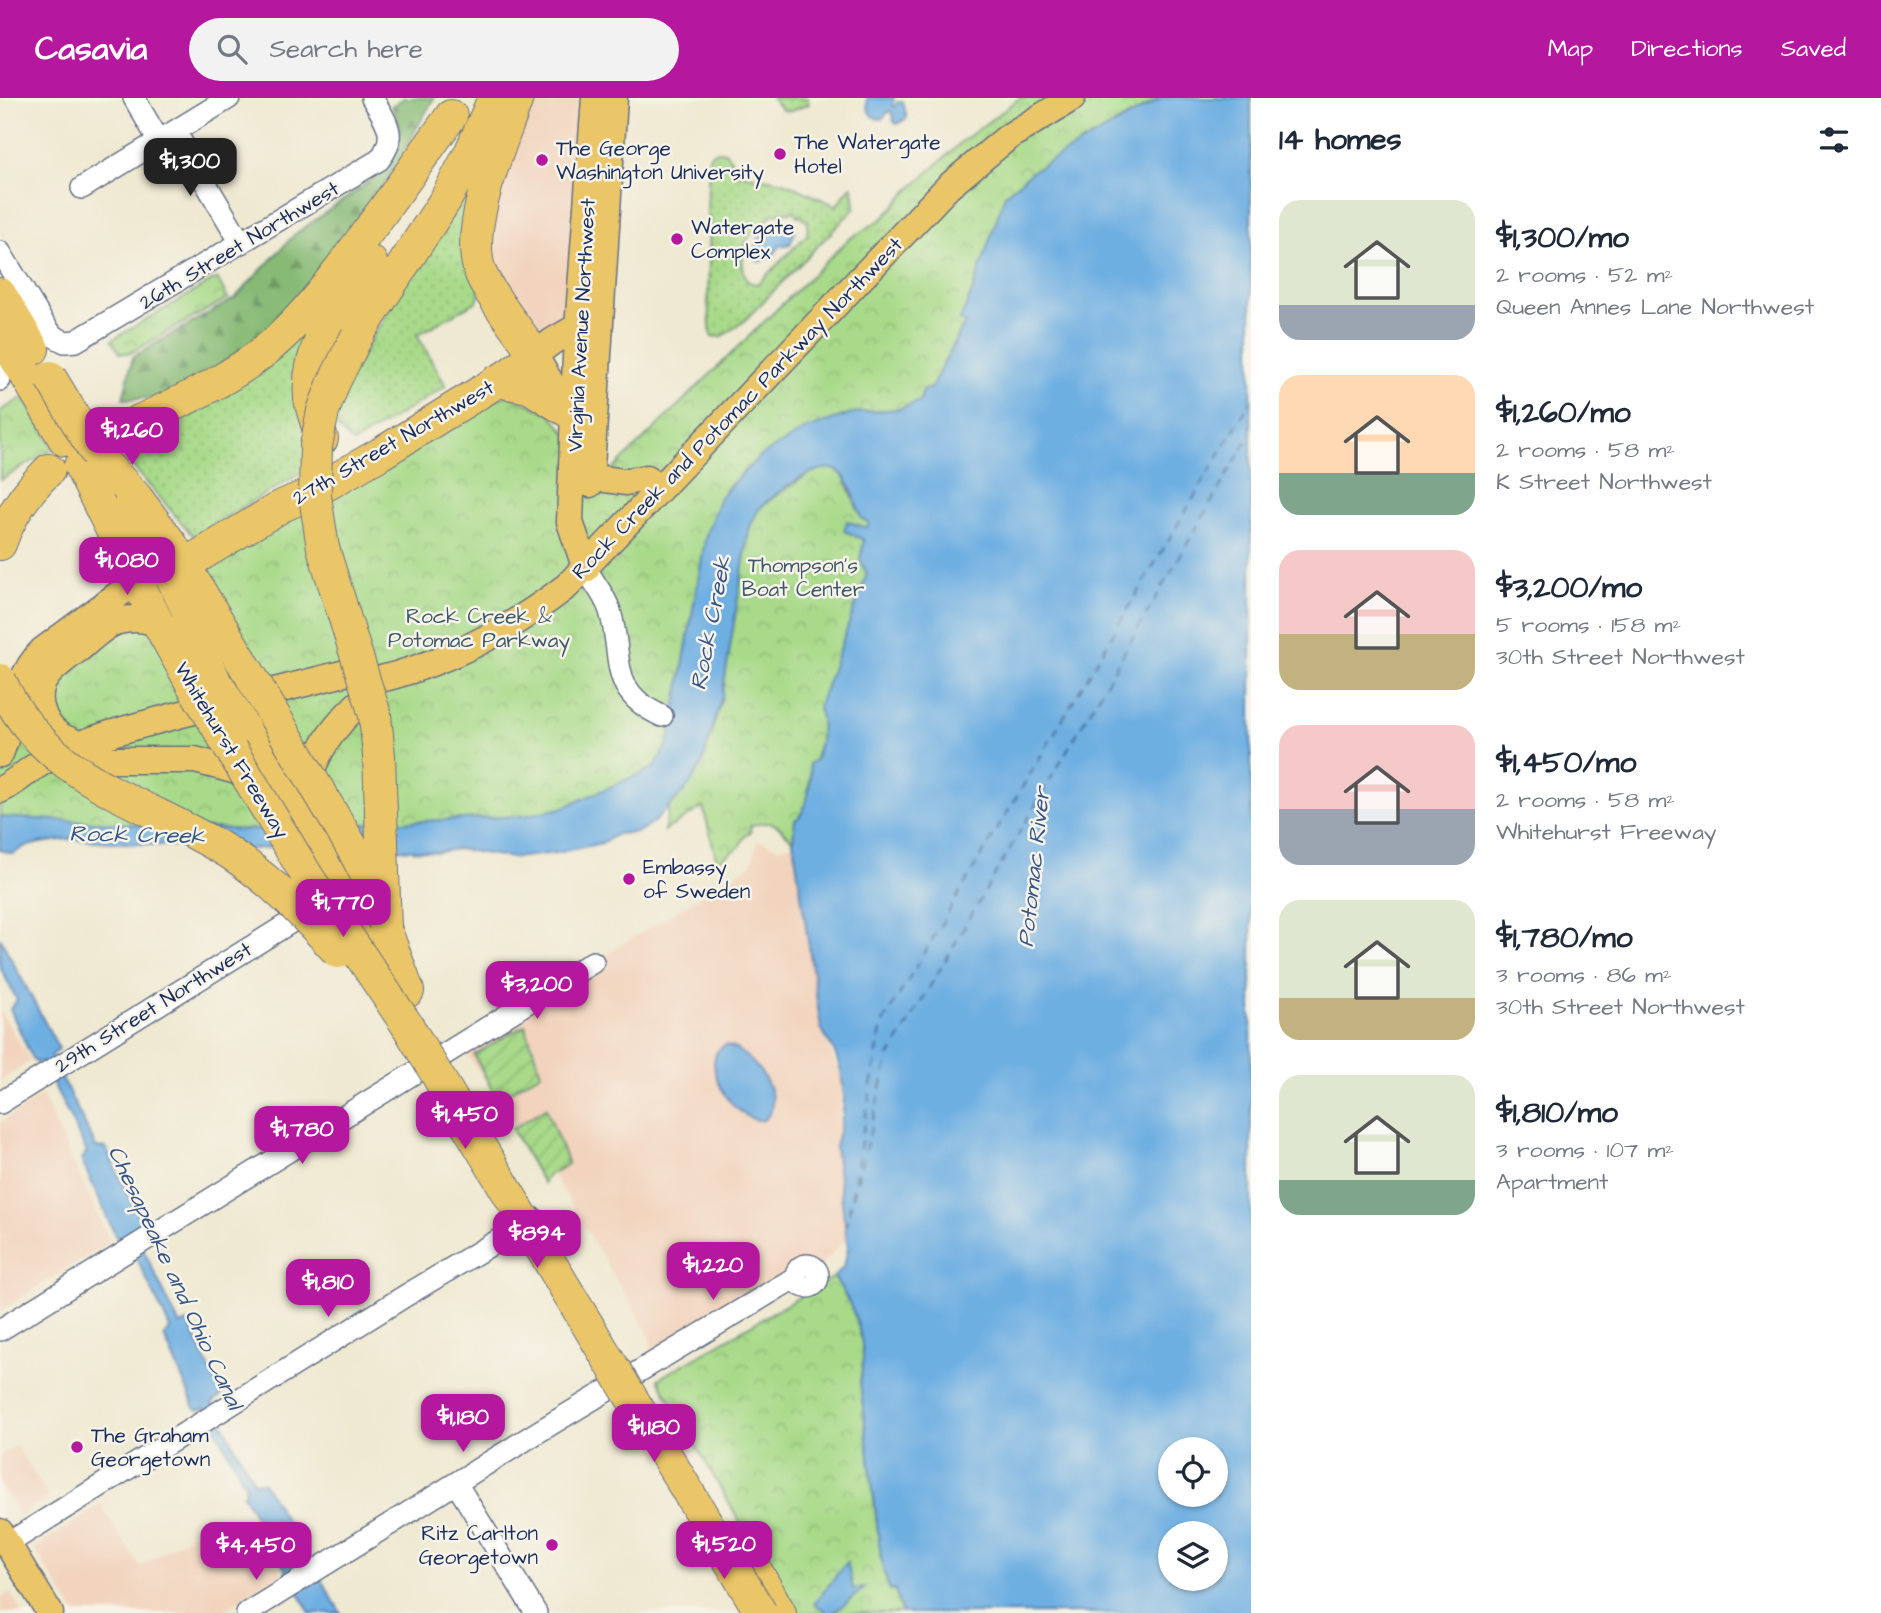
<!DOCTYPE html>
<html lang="en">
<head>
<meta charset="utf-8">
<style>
	:root { --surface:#fff; --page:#f2f2f3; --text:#1f2937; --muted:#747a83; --accent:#b5179e }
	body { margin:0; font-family:"Architects Daughter",sans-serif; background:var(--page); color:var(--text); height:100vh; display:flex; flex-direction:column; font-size:26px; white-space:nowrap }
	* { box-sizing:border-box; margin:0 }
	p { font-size:23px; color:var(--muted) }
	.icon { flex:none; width:38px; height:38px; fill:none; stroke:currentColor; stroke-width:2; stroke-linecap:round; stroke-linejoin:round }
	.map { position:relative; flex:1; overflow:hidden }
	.side { display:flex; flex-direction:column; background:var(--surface); width:630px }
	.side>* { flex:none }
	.tools { position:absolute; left:1158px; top:1339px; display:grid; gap:14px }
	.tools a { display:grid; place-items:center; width:70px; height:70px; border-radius:50%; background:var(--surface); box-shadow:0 2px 5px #0004; font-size:35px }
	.price { position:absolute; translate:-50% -60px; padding:0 16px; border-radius:14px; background:var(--accent); color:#fff; font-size:23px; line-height:46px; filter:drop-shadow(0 2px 4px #0008) }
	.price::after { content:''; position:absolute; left:50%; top:42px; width:21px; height:16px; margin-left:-10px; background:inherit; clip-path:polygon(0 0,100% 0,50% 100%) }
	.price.selected { background:#222; color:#fff }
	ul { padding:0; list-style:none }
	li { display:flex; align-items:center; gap:21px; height:175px; padding:0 28px }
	li span { display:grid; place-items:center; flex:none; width:196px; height:140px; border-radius:21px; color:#555 }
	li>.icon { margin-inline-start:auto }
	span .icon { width:84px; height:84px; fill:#fffc; stroke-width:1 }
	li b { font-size:30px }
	h2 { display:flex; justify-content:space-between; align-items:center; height:84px; padding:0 28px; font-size:30px }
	header { display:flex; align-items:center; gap:42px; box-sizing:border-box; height:98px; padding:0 35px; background:var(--accent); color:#fff }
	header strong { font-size:33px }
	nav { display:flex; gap:38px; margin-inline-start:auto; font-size:24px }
	.search { width:490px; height:63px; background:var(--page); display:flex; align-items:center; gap:18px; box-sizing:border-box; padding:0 24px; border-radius:38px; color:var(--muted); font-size:26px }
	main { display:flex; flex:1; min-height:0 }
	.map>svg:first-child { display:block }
</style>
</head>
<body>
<header>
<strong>Casavia</strong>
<div class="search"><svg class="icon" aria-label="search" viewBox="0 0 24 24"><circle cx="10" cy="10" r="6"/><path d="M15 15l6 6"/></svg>Search here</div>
<nav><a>Map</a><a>Directions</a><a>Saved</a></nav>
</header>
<main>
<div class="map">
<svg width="1251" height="1515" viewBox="0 0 1251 1515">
	<defs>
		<pattern id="grass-dots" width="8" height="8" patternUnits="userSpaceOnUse" patternTransform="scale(1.75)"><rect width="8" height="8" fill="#a8da89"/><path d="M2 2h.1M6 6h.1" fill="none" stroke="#90bb79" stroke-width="1.8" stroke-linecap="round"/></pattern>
		<pattern id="forest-firs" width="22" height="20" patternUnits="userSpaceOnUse" patternTransform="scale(1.75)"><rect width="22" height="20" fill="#86ba75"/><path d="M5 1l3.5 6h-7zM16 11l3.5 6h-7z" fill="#6d9863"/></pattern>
		<pattern id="park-crowns" width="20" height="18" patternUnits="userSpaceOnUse" patternTransform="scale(1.75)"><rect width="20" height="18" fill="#a8da89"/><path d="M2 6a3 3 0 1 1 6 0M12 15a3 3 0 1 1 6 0" fill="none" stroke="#90bb79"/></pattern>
		<pattern id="garden-furrows" width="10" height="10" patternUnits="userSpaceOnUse" patternTransform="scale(1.75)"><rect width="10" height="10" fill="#a8da89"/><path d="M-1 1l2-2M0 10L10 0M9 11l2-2" fill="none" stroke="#90bb79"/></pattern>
	</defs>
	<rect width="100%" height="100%" fill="#f7f3e8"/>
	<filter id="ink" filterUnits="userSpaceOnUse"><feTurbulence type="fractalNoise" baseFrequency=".0143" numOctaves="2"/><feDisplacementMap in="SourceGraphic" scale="14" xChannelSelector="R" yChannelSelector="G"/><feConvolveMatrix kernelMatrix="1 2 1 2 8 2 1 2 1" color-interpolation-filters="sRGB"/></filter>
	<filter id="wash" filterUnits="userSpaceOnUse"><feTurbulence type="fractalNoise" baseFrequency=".00686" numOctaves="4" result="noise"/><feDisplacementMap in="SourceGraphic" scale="28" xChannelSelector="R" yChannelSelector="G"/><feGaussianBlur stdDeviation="1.57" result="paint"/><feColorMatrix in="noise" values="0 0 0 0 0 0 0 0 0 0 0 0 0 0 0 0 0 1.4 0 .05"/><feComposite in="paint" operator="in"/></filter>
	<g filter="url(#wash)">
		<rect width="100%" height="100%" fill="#efe9d1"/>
		<!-- built -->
		<path fill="#f2d4be" d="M532,0H581L566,218L530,240L487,168L484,124Z
			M758,742L778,750L795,746L821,930L843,986L835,1049L847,1139L817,1172L795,1179L653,1265L650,1238L557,1083L460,947L751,767Z
			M0,913L31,963L0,983Z
			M42,997L110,1144L0,1213V1024Z
			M16,1348L49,1399L20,1418L0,1387V1358Z
			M101,1407L140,1469L205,1428L213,1441L224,1435L236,1455L259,1440L281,1476L220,1515H75L34,1450Z
			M10,1495L23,1515H0V1501Z"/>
		<!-- grass -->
		<path fill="url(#grass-dots)" stroke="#628474" stroke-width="2" fill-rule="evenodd" d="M772,0H807L809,6L792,13L782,12Z
			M481,52L479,198L477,203L417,237L446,288L353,345L336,328L340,304L349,280Z
			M718,53L725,54L732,63L733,74L784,84L836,108L851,88L853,90L855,110L743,224L721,239L711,238L708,204L710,123L707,114L709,59L711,56ZM795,113L797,118H801L808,124L807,137L760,184L756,186L748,184C739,169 742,144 755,131C761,125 768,124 772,116Z
			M337,186L308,371L193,438L110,342Z"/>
		<!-- forest -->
		<path fill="url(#forest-firs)" stroke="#50746a" stroke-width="2" d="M404,0H434L384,88L297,211L176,299L123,301L133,259L235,200L295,136L362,89L388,67L397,54L400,33L396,17L391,8Z"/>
		<!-- park -->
		<path fill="url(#park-crowns)" stroke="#628474" stroke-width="2" d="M1020,0H1160L1034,72L960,222L965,224L931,290L923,292L920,303L899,311L852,315L806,331L749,368L727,390L706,437L672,631L668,646L654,670L562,710L523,718L245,732L2,720L0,722V602L123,528L240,449L506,297L550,315L603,381L849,141L882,121L908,93L964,42Z
			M217,180L228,200L130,255H120L112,242Z
			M24,299L54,351L0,382V313Z
			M820,369C850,369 847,391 858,412C860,416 866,421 869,425L867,430L847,423L864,442L860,462L867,476L819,610C828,633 815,654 811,675C808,690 807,705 801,719L795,722L793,743C778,726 773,721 750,728L751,734L745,738L739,749L717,763L703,709L664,733L670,706L688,689L702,666L722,599L749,431L758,412L774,399Z
			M834,1179C854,1208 870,1247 860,1283L882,1468L890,1493L895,1491L902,1515H792L658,1281Z"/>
		<!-- garden -->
		<path fill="url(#garden-furrows)" stroke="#628474" stroke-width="2" d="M525,927L541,975L497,1001L474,957Z
			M546,1010L568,1066L549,1077L543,1085L512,1031Z"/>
		<!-- water -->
		<path fill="#6eafe2" stroke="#446fa0" stroke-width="2" fill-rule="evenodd" d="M867,0H894L892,7L895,9L897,4H903L907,20L897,26L894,24L892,14L889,13L882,21C870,21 866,11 867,0Z
			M1162,0H1251V1515H902L895,1491L890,1493L882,1468L860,1283C870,1247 854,1208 834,1179L844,1168L848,1151L835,1049L843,1017L844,999L841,973L835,955L821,930L793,743L795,722C807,716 813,678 809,666L816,661C820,645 825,626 818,610L867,476L860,462L864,442L844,433L847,423L867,430L869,425L862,421C855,406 852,382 838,373C821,361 771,397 759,411C755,416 752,425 749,431L722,598L702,666L688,689L655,723L638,734L617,736L602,745L556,755L513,760L458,751L438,754L329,746L250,751L138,746L69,741L40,745L24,749L13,756L0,752V719L245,732L523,718L562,710L654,670L668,646L672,631L706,437L720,399L759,359L806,331L852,315L899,311L920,303L923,292L931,290L965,225L960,222L973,192L1005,96L1034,72ZM1171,1351H1216V1396H1171ZM1171,1435H1216V1480H1171Z
			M787,125L793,127L795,134L790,146L780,148L772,159L758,164C749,152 759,138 769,129L780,132Z
			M0,840L59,951L51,958L96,1049L106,1050L143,1129L136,1136L178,1224L180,1227L187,1224L189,1226L222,1297L212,1306L254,1384H263L341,1515H310L243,1397L246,1388L205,1310L199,1312L195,1310L164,1238L170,1232L169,1228L127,1140L120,1142L116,1139L81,1061L87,1054L42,963L37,965L33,962L10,911L17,902L0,869Z
			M726,947C751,953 789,1001 764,1022C734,1027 694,959 726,947Z
			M847,1464L853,1491L865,1490L833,1515H825V1512L814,1506Z"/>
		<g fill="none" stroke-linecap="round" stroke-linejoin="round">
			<!-- ferry -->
			<path stroke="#345586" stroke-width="2" stroke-dasharray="9 7" stroke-linecap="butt" d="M849,1115L889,959L1251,336
				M846,1130L882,926L1251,303"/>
		</g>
	</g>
	<g filter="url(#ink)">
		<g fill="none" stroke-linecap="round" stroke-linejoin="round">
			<defs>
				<path id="minor" d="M134,0L159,43
					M175,33L241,145
					M82,90L229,0
					M0,154L44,226L53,238L65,244L76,243L379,62C399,38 386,23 372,0
					M0,271V282
					M586,471C594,485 605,497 610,513C624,561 607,593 662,618
					M0,1005L312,811
					M796 1178a11 11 0 1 1 22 0a11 11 0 1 1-22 0Z
					M0,1232L593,864
					M456,1385L536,1515
					M7,1446L405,1198L534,1121
					M247,1515L538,1334L796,1179"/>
				<path id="major" d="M568,313L534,257L553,243L589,222
					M590,379L625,384L647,380
					M590,386L614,0
					M127,406L164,470L217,580
					M586,471L570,424L576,258L595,0
					M377,582C446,565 510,532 567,488L948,89L1008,39L1072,0
					M274,593L353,573
					M248,631L343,792L392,882
					M82,647C75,644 68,642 62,639C42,627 32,597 47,578C56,567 69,558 80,550C92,540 104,527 119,523C137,518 156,523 171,532
					M0,656C14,622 14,581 42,553L123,493L131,475L129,463
					M88,662H195L233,672
					M314,667C323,643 339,624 358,606
					M0,692C17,684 30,670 46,662C92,637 147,626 197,612
					M0,1434L50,1515"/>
				<path id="highway" d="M0,196L33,251
					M0,234L65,342
					M357,238L446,101L471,53L494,0
					M497,283L529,289L569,314
					M322,341C318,328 312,314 310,300C305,246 343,205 371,164
					M82,349C141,321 204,297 257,259C296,230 326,190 354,152C387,108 419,63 451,18
					M97,357L136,399L172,447L252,580
					M80,368L158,525L197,595
					M0,446C10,417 27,393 49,372
					M129,463L158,471L184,467L282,408L312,395L380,356L511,275L534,257C518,229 495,207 481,176C462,131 502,45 517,0
					M385,830L408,893
					M745,1453L780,1515"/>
			</defs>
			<!-- minor casing -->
			<use href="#minor" stroke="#657086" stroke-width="24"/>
			<!-- major casing -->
			<use href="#major" stroke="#657086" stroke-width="29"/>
			<!-- highway casing -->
			<use href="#highway" stroke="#657086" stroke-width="34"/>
			<!-- minor -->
			<use href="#minor" stroke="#fff" stroke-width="21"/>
			<!-- major -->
			<use href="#major" stroke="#ebc669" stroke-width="26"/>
			<!-- highway -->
			<use href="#highway" stroke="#ebc669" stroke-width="32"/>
			<defs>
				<path id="major-bridge" d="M222,588L248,631"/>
				<path id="highway-bridge" d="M357,238L334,284L323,313L316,348L315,398L323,450L375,617L379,658L385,830
					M50,279L97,357
					M252,580L353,751L367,778L374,803
					M0,582C44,683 142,701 228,754C270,781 305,817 338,854
					M197,595L309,781L407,927L761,1515"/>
			</defs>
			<!-- major-bridge casing -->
			<use href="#major-bridge" stroke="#657086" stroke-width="29" stroke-linecap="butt"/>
			<!-- highway-bridge casing -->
			<use href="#highway-bridge" stroke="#657086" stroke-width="34" stroke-linecap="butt"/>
			<!-- major-bridge -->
			<use href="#major-bridge" stroke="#ebc669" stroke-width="26"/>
			<!-- highway-bridge -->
			<use href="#highway-bridge" stroke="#ebc669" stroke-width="32"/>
		</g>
	</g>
	<!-- markers -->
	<g fill="#b5179e" stroke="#f7f3e8" stroke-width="2.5">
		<circle cx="780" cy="56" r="7"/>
		<circle cx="542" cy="62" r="7"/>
		<circle cx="677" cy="141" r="7"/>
		<circle cx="629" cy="781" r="7"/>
		<circle cx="77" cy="1349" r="7"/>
		<circle cx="552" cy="1447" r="7"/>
	</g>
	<g text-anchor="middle" stroke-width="5" stroke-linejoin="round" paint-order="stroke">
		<!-- poi labels -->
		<g font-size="21" fill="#1b2f5e" stroke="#f7f3e8" text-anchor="start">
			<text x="794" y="51">The Watergate<tspan x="794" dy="24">Hotel</tspan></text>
			<text x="556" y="57">The George<tspan x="556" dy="24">Washington University</tspan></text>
			<text x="691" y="136">Watergate<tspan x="691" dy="24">Complex</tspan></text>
			<text x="643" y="776">Embassy<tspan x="643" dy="24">of Sweden</tspan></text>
			<text x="91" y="1344">The Graham<tspan x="91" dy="24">Georgetown</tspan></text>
			<text x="538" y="1442" text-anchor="end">Ritz Carlton<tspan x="538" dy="24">Georgetown</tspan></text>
		</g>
		<!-- street labels -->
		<g font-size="21" fill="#1b2f5e" stroke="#f7f3e8">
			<text transform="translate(239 147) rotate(-31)" y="7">26th Street Northwest</text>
			<text transform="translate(581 227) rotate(-87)" y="7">Virginia Avenue Northwest</text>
			<text transform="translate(737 310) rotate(-46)" y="7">Rock Creek and Potomac Parkway Northwest</text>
			<text transform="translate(393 344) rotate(-30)" y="7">27th Street Northwest</text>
			<text transform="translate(232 652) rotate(59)" y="7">Whitehurst Freeway</text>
			<text transform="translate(153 909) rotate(-32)" y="7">29th Street Northwest</text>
		</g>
		<!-- park labels -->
		<g font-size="21" fill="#3e5a69" stroke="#f7f3e8">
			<text x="803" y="474">Thompson's<tspan x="803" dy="24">Boat Center</tspan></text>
			<text x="479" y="525">Rock Creek &amp;<tspan x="479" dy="24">Potomac Parkway</tspan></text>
		</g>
		<!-- water labels -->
		<g font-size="23" font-style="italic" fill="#345586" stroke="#f7f3e8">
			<text transform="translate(710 525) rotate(-79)" y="8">Rock Creek</text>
			<text transform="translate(137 736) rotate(1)" y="8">Rock Creek</text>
			<text transform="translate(1033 769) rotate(-84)" y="8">Potomac River</text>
			<text transform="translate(176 1179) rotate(65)" y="8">Chesapeake and Ohio Canal</text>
		</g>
	</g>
</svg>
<div class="tools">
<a><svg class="icon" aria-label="locate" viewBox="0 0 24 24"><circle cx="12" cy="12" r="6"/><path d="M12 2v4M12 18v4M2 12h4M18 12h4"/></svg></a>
<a><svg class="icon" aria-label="layers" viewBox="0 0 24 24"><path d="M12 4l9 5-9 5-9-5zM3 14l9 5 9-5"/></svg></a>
</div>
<b class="price selected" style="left:190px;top:100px">$1,300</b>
<b class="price" style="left:132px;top:369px">$1,260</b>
<b class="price" style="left:127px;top:499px">$1,080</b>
<b class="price" style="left:343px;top:841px">$1,770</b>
<b class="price" style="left:537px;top:923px">$3,200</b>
<b class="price" style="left:465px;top:1053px">$1,450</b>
<b class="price" style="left:302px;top:1068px">$1,780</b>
<b class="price" style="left:537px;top:1172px">$894</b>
<b class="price" style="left:713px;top:1204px">$1,220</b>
<b class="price" style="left:328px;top:1221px">$1,810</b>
<b class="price" style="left:463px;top:1356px">$1,180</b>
<b class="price" style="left:654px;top:1366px">$1,180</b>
<b class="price" style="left:724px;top:1483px">$1,520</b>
<b class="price" style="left:256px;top:1484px">$4,450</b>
</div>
<section class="side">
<h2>14 homes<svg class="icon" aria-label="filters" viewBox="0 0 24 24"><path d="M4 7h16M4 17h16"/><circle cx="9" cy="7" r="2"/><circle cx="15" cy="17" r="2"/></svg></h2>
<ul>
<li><span style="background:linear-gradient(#dfe7d0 75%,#9aa5b1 0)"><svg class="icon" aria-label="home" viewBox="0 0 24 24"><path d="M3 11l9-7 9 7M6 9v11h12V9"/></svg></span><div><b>$1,300/mo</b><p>2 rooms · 52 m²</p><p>Queen Annes Lane Northwest</p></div></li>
<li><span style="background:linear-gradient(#ffd9b3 70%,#7fa58c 0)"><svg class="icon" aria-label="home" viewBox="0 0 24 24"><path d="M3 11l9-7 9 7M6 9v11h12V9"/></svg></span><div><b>$1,260/mo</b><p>2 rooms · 58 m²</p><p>K Street Northwest</p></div></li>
<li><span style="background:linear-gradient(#f6c9c9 60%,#c2b280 0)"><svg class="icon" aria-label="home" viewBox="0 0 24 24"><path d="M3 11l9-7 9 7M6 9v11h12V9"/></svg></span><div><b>$3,200/mo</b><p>5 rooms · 158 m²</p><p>30th Street Northwest</p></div></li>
<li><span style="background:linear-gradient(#f6c9c9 60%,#9aa5b1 0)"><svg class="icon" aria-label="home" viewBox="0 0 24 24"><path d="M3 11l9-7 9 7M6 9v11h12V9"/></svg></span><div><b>$1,450/mo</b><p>2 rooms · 58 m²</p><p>Whitehurst Freeway</p></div></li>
<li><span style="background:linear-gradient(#dfe7d0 70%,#c2b280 0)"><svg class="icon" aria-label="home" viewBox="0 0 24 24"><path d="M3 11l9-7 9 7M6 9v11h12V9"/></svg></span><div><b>$1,780/mo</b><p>3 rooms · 86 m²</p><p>30th Street Northwest</p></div></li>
<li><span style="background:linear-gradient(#dfe7d0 75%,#7fa58c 0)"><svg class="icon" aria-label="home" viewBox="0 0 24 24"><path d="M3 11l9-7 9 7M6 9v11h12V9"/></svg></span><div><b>$1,810/mo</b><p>3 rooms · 107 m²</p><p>Apartment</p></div></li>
</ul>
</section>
</main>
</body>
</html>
